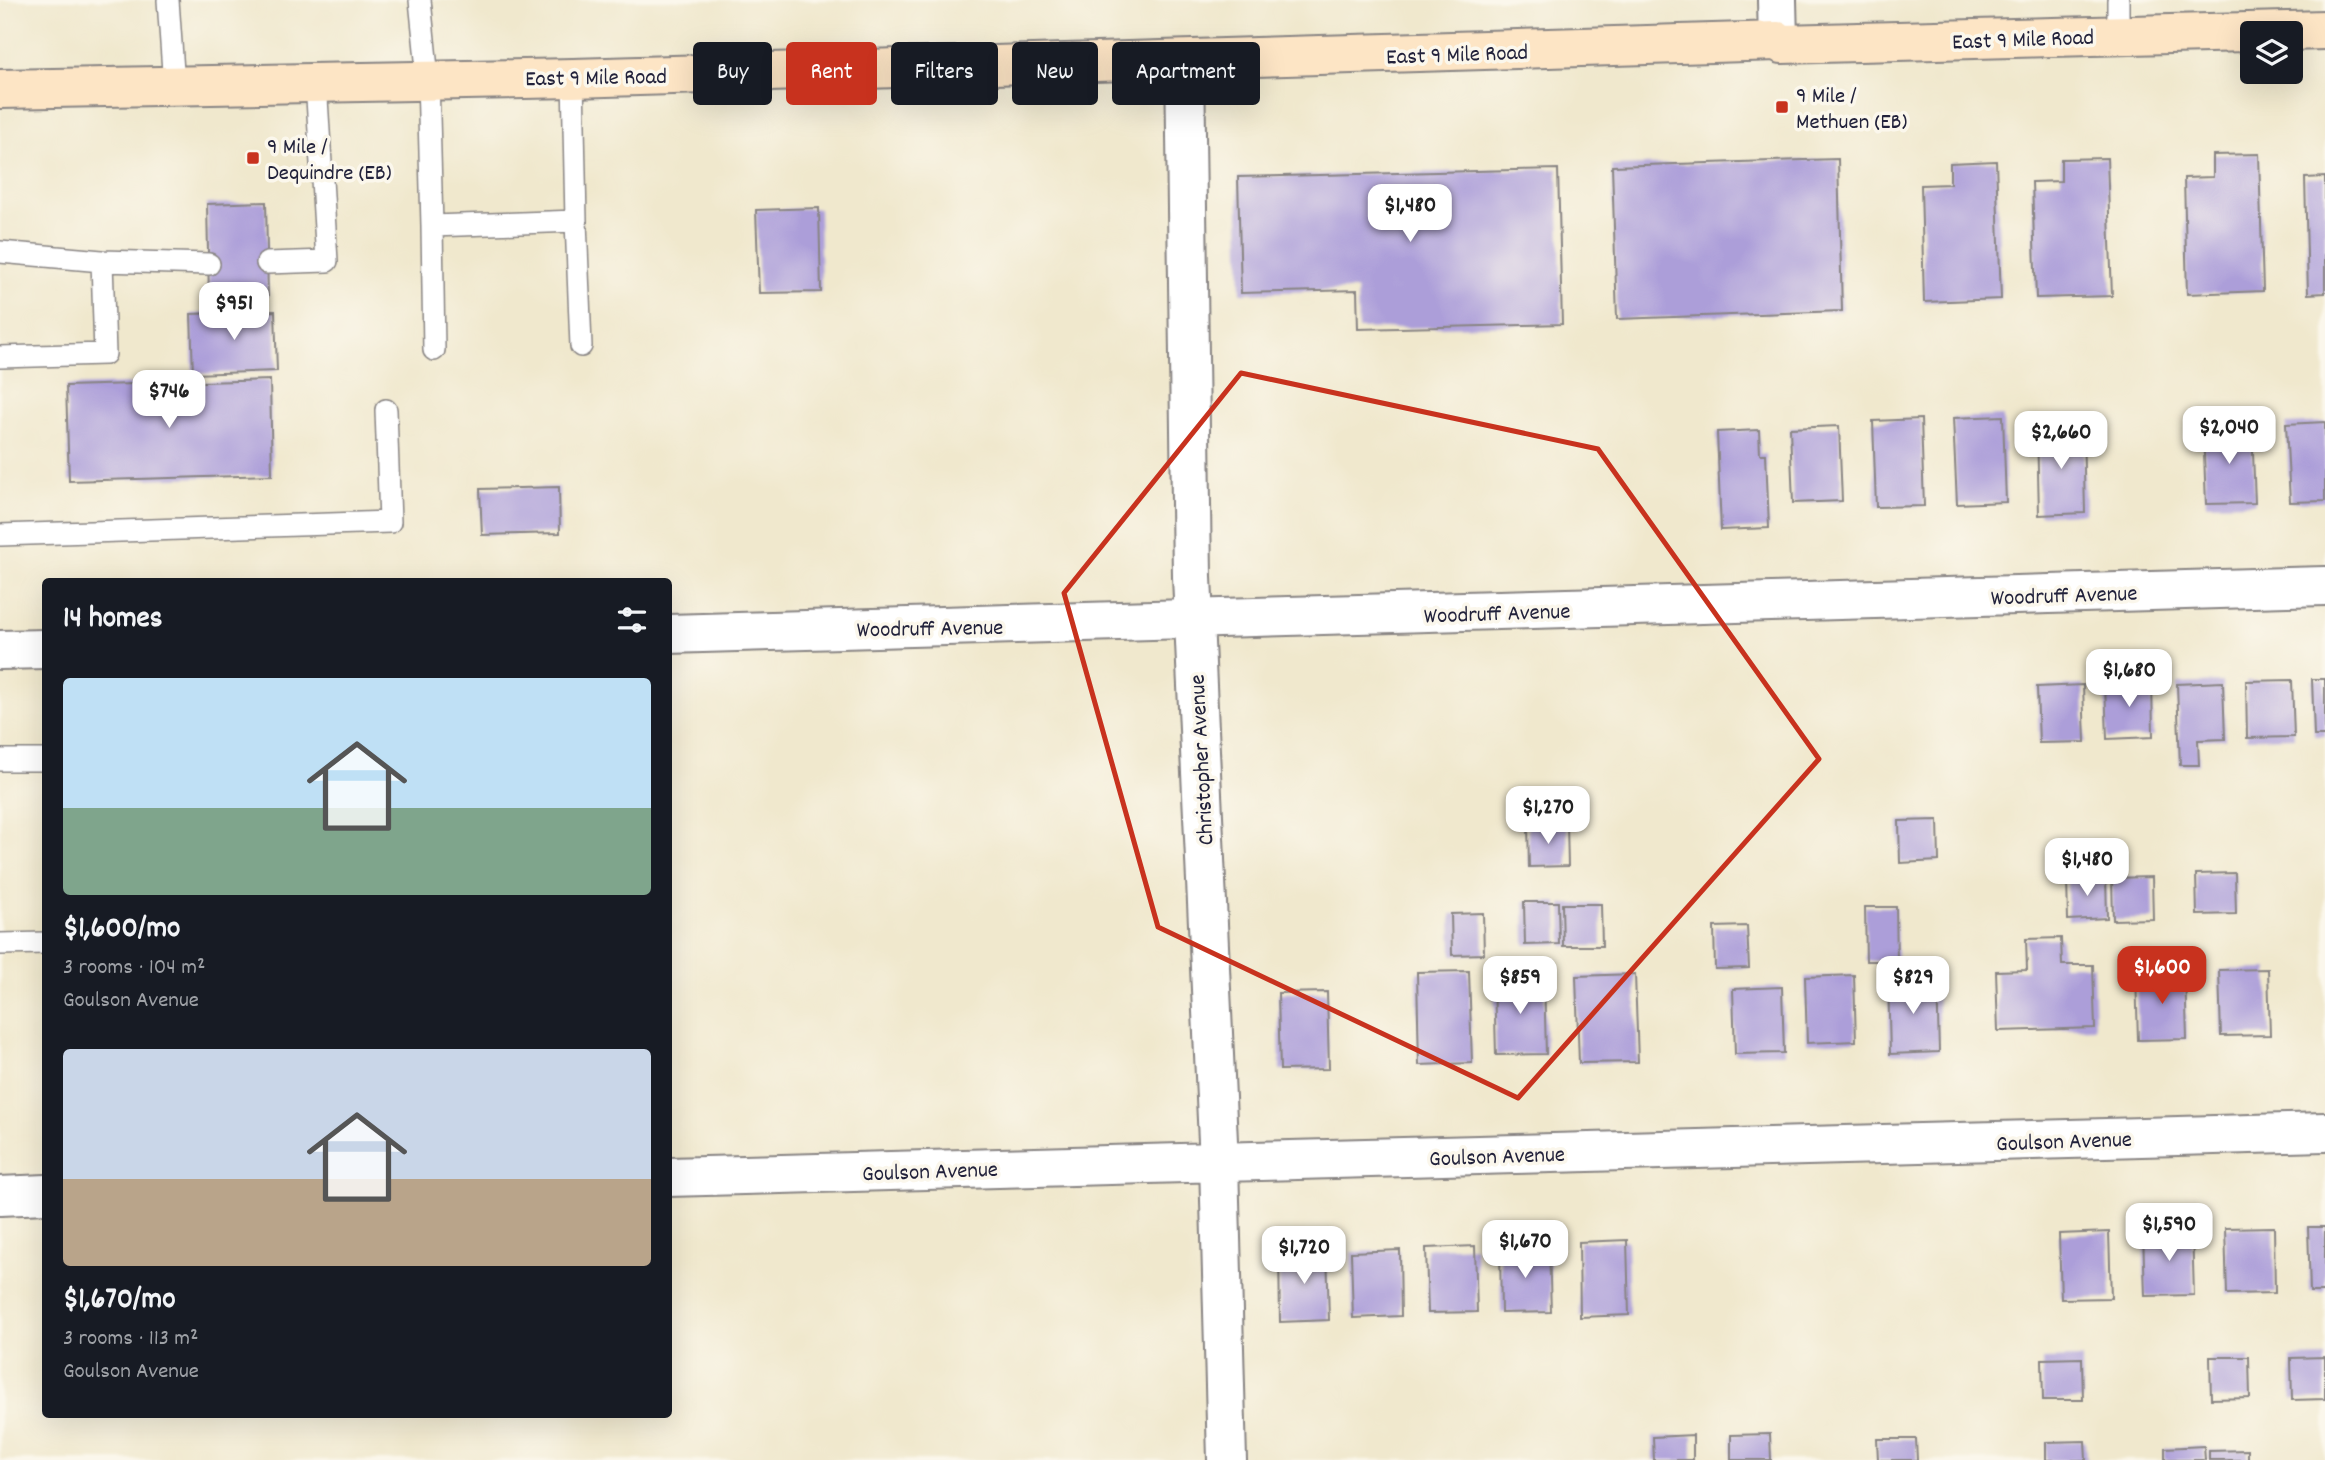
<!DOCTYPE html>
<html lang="en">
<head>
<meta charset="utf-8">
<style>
	:root { --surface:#171b24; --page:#20242c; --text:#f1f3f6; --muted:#9ea1a6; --accent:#c8321e }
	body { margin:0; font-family:Dekko,sans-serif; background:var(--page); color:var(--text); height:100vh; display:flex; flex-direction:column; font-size:26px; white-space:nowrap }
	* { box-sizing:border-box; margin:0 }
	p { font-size:23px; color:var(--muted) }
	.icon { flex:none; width:38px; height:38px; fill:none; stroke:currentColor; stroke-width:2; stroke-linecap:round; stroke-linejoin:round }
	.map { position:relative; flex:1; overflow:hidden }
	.drawer { position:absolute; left:42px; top:578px; width:630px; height:840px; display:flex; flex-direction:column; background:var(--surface); border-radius:7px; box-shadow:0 7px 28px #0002 }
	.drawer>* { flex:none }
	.guide { position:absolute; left:693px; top:42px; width:665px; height:63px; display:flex; gap:14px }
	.controls { position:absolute; left:2240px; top:21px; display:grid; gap:14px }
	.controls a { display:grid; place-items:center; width:63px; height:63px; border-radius:7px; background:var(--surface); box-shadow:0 7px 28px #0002; font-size:35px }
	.price { position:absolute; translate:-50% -60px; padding:0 16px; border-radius:14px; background:#fff; color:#222; font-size:23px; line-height:46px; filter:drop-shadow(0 2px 4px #0008) }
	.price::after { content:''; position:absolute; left:50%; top:42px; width:21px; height:16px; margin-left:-10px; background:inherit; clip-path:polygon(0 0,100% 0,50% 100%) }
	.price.on { background:var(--accent); color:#fff }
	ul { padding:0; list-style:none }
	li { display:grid; align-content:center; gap:14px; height:371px; padding:0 21px }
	li span { display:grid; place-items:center; height:217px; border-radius:7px; color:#555 }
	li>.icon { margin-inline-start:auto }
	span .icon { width:126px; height:126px; fill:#fffc; stroke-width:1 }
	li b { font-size:30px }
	h2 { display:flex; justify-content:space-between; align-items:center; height:84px; padding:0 21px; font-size:30px }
	.pill { padding:0 24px; border-radius:7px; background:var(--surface); box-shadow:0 7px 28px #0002; font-size:24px; line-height:63px }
	.pill.on { background:var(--accent); color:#fff }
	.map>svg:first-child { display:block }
</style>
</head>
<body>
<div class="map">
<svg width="2325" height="1460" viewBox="0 0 2325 1460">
	<rect width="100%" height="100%" fill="#fbf7ec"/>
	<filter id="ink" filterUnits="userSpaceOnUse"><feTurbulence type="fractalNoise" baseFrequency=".0143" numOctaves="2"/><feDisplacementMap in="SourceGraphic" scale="14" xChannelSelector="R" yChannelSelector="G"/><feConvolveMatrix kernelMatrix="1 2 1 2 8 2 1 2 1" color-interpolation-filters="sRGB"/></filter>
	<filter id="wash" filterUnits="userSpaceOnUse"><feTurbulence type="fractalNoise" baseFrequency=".00686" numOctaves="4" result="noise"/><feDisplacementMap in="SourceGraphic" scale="28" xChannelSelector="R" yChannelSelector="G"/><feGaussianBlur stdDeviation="1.57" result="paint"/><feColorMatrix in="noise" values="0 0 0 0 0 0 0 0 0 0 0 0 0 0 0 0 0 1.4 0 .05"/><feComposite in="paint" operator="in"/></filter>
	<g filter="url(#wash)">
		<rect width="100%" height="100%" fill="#f0e8cd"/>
		<g id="blocks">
			<!-- building -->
			<path fill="#ac9ed9" d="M2259,154L2263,291L2187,294L2184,178L2213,177V155Z
				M2107,158L2112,296L2036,298L2032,182L2061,181V159Z
				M1838,159L1842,311L1617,319L1612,166Z
				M1996,161L2001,299L1924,302L1921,185L1950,184V163Z
				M1558,169L1562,324L1358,329L1357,290L1241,293L1238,177Z
				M2325,177V293L2308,294L2305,178Z
				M266,202L268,297L209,299L207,204Z
				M819,208L821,292L759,293L756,210Z
				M275,311L277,371L193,374L191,314Z
				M270,380L272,475L69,481L66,386Z
				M2003,416L2006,502L1957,504L1953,418Z
				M1921,419L1924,506L1876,507L1873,421Z
				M2325,422V501L2290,502L2286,424Z
				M1839,426L1842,501L1793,503L1790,428Z
				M2083,427L2085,513L2039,515L2037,428Z
				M2252,427L2255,503L2206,504L2203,429Z
				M1759,430L1760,454H1766L1769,528L1721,530L1717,432Z
				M559,487L560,533L482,535L480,489Z
				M2312,679H2325V736H2314Z
				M2152,680L2153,737L2107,739L2105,682Z
				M2292,680L2294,737L2247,738L2246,681Z
				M2223,682L2225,739L2198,740L2199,765H2180L2177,684Z
				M2083,685L2085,742L2039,743L2037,687Z
				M1938,820L1939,861L1900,863L1899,821Z
				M1567,824L1568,866L1529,867L1528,825Z
				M2235,873L2236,914L2197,915L2196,874Z
				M2106,877L2107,918L2068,920L2067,878Z
				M2152,877L2153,919L2113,920L2112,878Z
				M1524,902H1558L1559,944L1525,945Z
				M1562,904H1601L1602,946H1563Z
				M1865,907H1896L1897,961H1866Z
				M1483,913L1484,954L1452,955L1451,914Z
				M1747,926L1749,968L1715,969L1714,927Z
				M2061,938L2062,965H2093L2095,1028L1998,1031L1996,971L2027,970L2026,939Z
				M2268,969L2270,1035L2221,1036L2219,970Z
				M1469,971L1472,1063L1419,1065L1417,972Z
				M2185,973L2187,1039L2138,1040L2136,974Z
				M1635,974L1638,1062L1579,1063L1576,976Z
				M1854,975L1856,1041L1807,1043L1805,977Z
				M1544,977L1546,1054L1496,1055L1494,978Z
				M1888,978H1937L1939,1052L1890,1054Z
				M1782,987L1784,1053L1735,1054L1733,989Z
				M1327,992L1329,1069L1280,1070L1278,993Z
				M2274,1227L2275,1293L2227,1294L2225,1228Z
				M2308,1227H2325V1292H2310Z
				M2192,1229L2194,1295L2145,1296L2143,1231Z
				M2109,1232L2111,1298L2061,1299L2059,1234Z
				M1627,1240L1629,1315L1580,1317L1579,1242Z
				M1475,1246L1477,1312L1428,1313L1426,1248Z
				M1549,1246L1551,1312L1501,1313L1500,1248Z
				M1327,1250L1329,1320L1280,1322L1279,1252Z
				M1400,1250L1401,1316L1353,1318L1351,1252Z
				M2210,1357H2249L2250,1398L2211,1399Z
				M2325,1357V1399L2292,1400L2291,1358Z
				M2082,1358L2083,1400H2043L2042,1359Z
				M1770,1434L1771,1460H1731V1435Z
				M1693,1435V1460H1654L1653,1437Z
				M1877,1439H1916L1917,1460H1878Z
				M2085,1441L2086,1460H2046V1442Z
				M2204,1446L2205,1460H2165V1448Z
				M2248,1450V1460H2209V1451Z"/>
		</g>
	</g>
	<g filter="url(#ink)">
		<use href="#blocks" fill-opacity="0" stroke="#898584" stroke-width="2"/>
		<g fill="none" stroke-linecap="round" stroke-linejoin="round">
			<defs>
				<path id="service" d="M168,0L174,86
					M420,0L428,79L432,226L576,221L573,78
					M2118,35V0
					M576,221L581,346
					M432,226L434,350
					M0,252L102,261L209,264
					M267,263L327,261L316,82
					M0,357L105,354L102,261
					M0,535L390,522L386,410
					M0,760H46
					M0,944L46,943"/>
				<path id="minor" d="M1777,0L1778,41
					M1185,60L1192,577L1219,1163L1227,1460
					M668,634L2325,586
					M0,650L46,649
					M668,1177L2325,1132
					M0,1196L46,1194"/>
				<path id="secondary" d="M0,89L573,78L1778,41L1782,44L2325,30"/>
			</defs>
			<!-- service casing -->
			<use href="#service" stroke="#898584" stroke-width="24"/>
			<!-- minor casing -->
			<use href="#minor" stroke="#898584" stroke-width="42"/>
			<!-- secondary casing -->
			<use href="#secondary" stroke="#898584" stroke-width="42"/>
			<!-- service -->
			<use href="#service" stroke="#fff" stroke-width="21"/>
			<!-- minor -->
			<use href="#minor" stroke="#fff" stroke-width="38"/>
			<!-- secondary -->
			<use href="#secondary" stroke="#fde5c5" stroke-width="38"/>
		</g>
	</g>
	<!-- marked area -->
	<path fill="none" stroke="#c8321e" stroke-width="5" stroke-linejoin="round" d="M1241,373L1598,449L1819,759L1518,1098L1158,927L1064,593Z"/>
	<!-- markers -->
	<g fill="#c8321e" stroke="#fbf7ec" stroke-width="2.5">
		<rect x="1775" y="100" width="14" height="14" rx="3.5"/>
		<rect x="246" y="151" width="14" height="14" rx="3.5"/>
	</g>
	<g text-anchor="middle" stroke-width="7" stroke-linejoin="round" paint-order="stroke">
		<!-- street labels -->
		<g font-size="23" fill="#22223b" stroke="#fbf7ec">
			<text transform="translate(2023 38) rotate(-2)" y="8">East 9 Mile Road</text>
			<text transform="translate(1457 53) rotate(-2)" y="8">East 9 Mile Road</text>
			<text transform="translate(596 76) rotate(-1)" y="8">East 9 Mile Road</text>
			<text transform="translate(2064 594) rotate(-2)" y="8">Woodruff Avenue</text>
			<text transform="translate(1497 612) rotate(-2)" y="8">Woodruff Avenue</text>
			<text transform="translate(930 627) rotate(-1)" y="8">Woodruff Avenue</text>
			<text transform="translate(1200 760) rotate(-93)" y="8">Christopher Avenue</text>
			<text transform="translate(2064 1140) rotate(-2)" y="8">Goulson Avenue</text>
			<text transform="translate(1497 1155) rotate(-2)" y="8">Goulson Avenue</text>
			<text transform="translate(930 1170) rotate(-2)" y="8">Goulson Avenue</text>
		</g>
		<!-- poi labels -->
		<g font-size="23" fill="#22223b" stroke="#fbf7ec" text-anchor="start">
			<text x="1796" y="102">9 Mile /<tspan x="1796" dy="26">Methuen (EB)</tspan></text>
			<text x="267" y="153">9 Mile /<tspan x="267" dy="26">Dequindre (EB)</tspan></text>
		</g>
	</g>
</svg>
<div class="controls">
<a><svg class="icon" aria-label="layers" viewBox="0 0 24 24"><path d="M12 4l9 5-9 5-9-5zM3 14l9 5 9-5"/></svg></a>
</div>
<b class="price" style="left:1410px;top:244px">$1,480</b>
<b class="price" style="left:234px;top:342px">$951</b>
<b class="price" style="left:169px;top:430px">$746</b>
<b class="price" style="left:2229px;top:466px">$2,040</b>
<b class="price" style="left:2061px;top:471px">$2,660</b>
<b class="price" style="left:2129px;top:709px">$1,680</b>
<b class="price" style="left:1548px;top:846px">$1,270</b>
<b class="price" style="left:2087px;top:898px">$1,480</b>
<b class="price on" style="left:2162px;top:1006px">$1,600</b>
<b class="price" style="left:1520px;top:1016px">$859</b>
<b class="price" style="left:1913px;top:1016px">$829</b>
<b class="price" style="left:2169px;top:1263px">$1,590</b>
<b class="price" style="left:1525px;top:1280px">$1,670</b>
<b class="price" style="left:1304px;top:1286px">$1,720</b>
<div class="guide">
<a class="pill">Buy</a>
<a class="pill on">Rent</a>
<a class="pill">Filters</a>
<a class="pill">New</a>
<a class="pill">Apartment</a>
</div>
<section class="drawer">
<h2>14 homes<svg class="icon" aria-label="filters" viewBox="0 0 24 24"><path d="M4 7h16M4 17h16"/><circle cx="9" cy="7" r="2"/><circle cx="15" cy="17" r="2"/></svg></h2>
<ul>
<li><span style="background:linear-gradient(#bfe0f5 60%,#7fa58c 0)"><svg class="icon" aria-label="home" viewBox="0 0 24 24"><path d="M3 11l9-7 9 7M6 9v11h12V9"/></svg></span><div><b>$1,600/mo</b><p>3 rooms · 104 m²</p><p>Goulson Avenue</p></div></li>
<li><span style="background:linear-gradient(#c9d6e8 60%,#b9a48a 0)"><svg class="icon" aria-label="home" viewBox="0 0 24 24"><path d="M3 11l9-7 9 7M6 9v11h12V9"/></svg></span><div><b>$1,670/mo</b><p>3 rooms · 113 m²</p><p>Goulson Avenue</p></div></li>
</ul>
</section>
</div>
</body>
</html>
